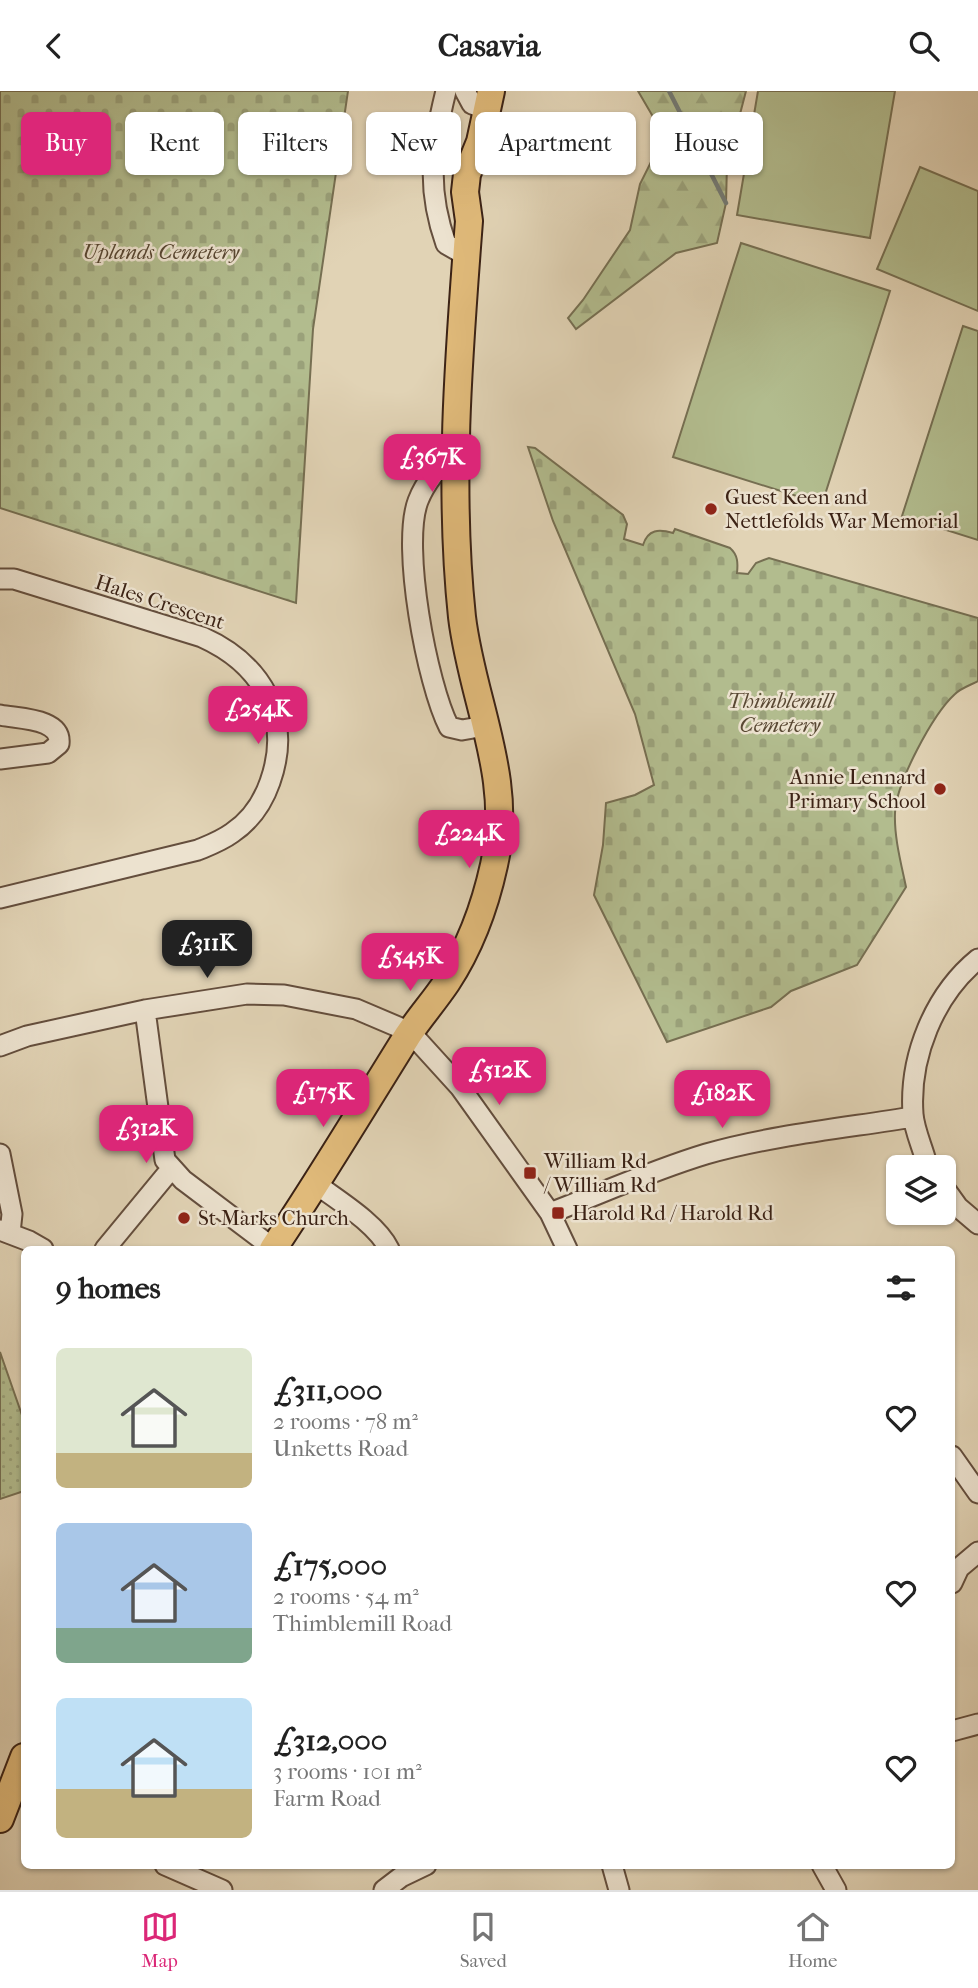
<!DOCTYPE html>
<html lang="en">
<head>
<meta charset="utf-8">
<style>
	:root { --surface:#fff; --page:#f6f6f6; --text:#222; --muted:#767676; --line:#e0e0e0; --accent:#db2777 }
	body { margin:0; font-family:"IM FELL French Canon",serif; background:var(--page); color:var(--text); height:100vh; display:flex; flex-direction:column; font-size:26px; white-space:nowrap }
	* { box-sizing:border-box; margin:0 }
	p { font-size:23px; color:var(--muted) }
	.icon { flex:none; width:38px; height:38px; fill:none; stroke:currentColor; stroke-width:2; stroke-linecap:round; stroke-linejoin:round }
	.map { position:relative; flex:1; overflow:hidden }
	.details { position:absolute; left:21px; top:1155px; width:934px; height:623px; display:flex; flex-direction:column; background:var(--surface); border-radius:10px; box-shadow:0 2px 5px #0004 }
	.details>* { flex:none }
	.guide { position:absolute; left:21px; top:21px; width:936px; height:63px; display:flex; gap:14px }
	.controls { position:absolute; left:886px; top:1064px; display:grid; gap:14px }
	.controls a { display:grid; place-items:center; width:70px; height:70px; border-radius:10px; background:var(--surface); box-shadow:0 2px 5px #0004; font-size:35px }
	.price { position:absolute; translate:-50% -60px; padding:0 16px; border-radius:14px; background:var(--accent); color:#fff; font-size:23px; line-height:46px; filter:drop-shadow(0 2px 4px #0008) }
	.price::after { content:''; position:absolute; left:50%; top:42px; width:21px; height:16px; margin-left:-10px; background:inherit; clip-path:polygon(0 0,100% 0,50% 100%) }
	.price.selected { background:#222; color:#fff }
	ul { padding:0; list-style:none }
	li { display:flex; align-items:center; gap:21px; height:175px; padding:0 35px }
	li span { display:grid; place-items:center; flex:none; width:196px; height:140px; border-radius:10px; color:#555 }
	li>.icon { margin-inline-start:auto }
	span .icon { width:84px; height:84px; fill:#fffc; stroke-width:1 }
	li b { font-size:30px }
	h2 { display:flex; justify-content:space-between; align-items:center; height:84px; padding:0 35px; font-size:30px }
	.pill { padding:0 24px; border-radius:10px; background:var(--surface); box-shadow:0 2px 5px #0004; font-size:24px; line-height:63px }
	.pill.selected { background:var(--accent); color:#fff }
	header { display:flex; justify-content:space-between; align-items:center; height:91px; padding:0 35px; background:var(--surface); font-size:32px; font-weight:800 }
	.tab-bar { display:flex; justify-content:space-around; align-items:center; height:98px; border-top:2px solid var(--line); background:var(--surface); font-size:19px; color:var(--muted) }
	.tab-bar a { display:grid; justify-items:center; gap:4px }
	.tab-bar .selected { color:var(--accent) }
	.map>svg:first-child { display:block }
</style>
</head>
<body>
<header><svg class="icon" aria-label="back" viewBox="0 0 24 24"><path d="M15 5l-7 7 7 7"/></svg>Casavia<svg class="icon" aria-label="search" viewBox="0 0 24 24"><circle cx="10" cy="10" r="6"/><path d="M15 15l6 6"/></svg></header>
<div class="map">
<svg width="978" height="1799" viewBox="0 0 978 1799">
	<defs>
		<pattern id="forest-firs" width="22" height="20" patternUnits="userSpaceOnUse" patternTransform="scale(1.75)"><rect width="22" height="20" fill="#b2bc8e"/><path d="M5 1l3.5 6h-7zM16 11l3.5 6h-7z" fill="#9aa17a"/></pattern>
		<pattern id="cemetery-stones" width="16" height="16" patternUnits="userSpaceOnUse" patternTransform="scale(1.75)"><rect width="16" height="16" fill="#b2bc8e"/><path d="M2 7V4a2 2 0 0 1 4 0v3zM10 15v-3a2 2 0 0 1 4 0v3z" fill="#9aa17a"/></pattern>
		<pattern id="garden-dots" width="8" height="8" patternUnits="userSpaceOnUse" patternTransform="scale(1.75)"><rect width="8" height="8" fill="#b2bc8e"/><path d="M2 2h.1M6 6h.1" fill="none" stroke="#9aa17a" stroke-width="1.8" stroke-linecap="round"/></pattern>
	</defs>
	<rect width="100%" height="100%" fill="#e1d3b5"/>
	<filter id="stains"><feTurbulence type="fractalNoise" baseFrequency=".00286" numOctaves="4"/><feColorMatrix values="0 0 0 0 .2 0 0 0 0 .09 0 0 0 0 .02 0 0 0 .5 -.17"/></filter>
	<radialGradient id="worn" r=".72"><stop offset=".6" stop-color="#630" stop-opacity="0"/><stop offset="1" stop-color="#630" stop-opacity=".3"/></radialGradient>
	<!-- forest -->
	<path fill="url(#forest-firs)" stroke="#766f52" stroke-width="2" d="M638,0H746L727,73L726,112L717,152L676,162L576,238L568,227L583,209L630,139L640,93L658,57L659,36Z"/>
	<!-- cemetery -->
	<path fill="url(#cemetery-stones)" stroke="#766f52" stroke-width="2" d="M0,0H348L313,238L296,512L0,417Z
		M528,356L535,357L623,424L627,433L624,448L643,454C648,438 659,438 673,442L675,438L730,457C738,464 738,472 737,482L748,483L756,472L769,467L978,527V590C971,594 961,597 955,603C933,623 896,692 895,722C894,746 901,772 906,796L857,874L791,900L771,916L667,951L594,804L603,754L606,712L635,704L654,694L635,623L553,430Z"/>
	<!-- garden -->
	<path fill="url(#garden-dots)" stroke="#766f52" stroke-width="2" d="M0,1261L24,1330V1400L0,1408Z"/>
	<!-- pitch -->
	<path fill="#b2bc8e" stroke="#766f52" stroke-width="2" d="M758,0H895L870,147L737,124Z
		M920,76L978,100V220L877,178Z
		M741,152L890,200L822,413L673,366Z
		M963,235L978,240V449L902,425Z"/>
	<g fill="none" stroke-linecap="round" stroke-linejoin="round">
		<!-- stream -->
		<path stroke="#737b76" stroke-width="4.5" d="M669,0L726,112"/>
		<defs>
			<path id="minor" d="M446,0C432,56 426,97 446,153L467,165
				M465,0L472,13L486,18
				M456,358C441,374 426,389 418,410C401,455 427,593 449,636L462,639L485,635
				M0,488H14L202,546C262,573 293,626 270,691C263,711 250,730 232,742C221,750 210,754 198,759L0,807
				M0,624C19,628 62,627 59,653L48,662L0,668
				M145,919L165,1069L183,1089L273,1157
				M0,955L27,945L145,919L247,903L284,904L356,918L410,941L460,996L550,1122L567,1158
				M0,1063L12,1123L10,1142
				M930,1076L926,1070C922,1055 914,1038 913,1023C909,966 934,904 978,868
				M316,1093C339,1110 377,1133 389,1158
				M943,1095L958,1116L978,1133
				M550,1122C602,1102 653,1079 706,1063C773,1044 845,1037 913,1026
				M0,1139L29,1150L43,1158
				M105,1158L171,1078
				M952,1365L978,1402
				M952,1492L959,1477L978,1461
				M952,1640L978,1633
				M165,1774L222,1799
				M612,1774L619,1799
				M822,1774L836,1799
				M384,1799L401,1786L426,1774"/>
			<path id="major" d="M273,1158C320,1088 363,1016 408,944C420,926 435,909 447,891C470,856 485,815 494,774C514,687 472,610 462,526C448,394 459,261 469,130L465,101L467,83L480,51L491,0
				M0,1728L24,1666"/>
		</defs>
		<!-- minor casing -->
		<use href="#minor" stroke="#644e3d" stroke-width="23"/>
		<!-- major casing -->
		<use href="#major" stroke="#3b2215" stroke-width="30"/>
		<!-- minor -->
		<use href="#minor" stroke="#ece2cf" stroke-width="19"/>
		<!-- major -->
		<use href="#major" stroke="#e0ba7a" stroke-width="26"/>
	</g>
	<!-- markers -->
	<g fill="#8f2418" stroke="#ece2cf" stroke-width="2.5">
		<circle cx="711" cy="418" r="7"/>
		<circle cx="940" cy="698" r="7"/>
		<rect x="523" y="1075" width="14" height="14" rx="3.5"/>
		<rect x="551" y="1115" width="14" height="14" rx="3.5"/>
		<circle cx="184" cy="1127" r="7"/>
	</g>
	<g text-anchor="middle" stroke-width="5" stroke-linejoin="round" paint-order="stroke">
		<!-- park labels -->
		<g font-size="21" font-style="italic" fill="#594833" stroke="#ece2cf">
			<text x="161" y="168">Uplands Cemetery</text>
			<text x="780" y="617">Thimblemill<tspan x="780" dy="24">Cemetery</tspan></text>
		</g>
		<!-- poi labels -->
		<g font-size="21" fill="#3b2215" stroke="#ece2cf" text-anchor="start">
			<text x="725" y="413">Guest Keen and<tspan x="725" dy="24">Nettlefolds War Memorial</tspan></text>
			<text x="926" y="693" text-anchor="end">Annie Lennard<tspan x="926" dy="24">Primary School</tspan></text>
			<text x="544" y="1077">William Rd<tspan x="544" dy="24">/ William Rd</tspan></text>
			<text x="572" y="1129">Harold Rd / Harold Rd</text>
			<text x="198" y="1134">St Marks Church</text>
		</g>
		<!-- street labels -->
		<g font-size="21" fill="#3b2215" stroke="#ece2cf">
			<text transform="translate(160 511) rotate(18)" y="7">Hales Crescent</text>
		</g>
	</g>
	<rect width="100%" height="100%" filter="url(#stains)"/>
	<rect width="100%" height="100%" fill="url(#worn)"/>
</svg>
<div class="controls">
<a><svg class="icon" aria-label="layers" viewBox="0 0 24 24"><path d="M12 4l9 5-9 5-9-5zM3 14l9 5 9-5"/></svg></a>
</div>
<b class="price" style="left:432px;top:403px">£367K</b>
<b class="price" style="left:258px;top:655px">£254K</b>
<b class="price" style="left:469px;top:779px">£224K</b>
<b class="price selected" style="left:207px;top:889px">£311K</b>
<b class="price" style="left:410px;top:902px">£545K</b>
<b class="price" style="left:499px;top:1016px">£512K</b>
<b class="price" style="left:323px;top:1038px">£175K</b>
<b class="price" style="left:722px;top:1039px">£182K</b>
<b class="price" style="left:146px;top:1074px">£312K</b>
<div class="guide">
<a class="pill selected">Buy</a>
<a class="pill">Rent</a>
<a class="pill">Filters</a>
<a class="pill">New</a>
<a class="pill">Apartment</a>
<a class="pill">House</a>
</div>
<section class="details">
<h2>9 homes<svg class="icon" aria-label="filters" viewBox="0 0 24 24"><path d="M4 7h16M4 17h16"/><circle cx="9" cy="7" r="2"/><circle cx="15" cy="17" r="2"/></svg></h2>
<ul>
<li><span style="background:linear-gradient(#dfe7d0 75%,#c2b280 0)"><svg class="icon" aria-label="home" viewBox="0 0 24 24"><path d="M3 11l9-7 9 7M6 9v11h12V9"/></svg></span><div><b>£311,000</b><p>2 rooms · 78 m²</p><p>Unketts Road</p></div><svg class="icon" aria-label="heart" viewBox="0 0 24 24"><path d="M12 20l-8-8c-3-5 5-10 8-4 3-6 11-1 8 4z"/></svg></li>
<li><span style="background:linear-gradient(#a9c7e8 75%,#7fa58c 0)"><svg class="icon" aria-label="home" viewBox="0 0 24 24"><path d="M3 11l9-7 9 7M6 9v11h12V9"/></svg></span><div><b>£175,000</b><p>2 rooms · 54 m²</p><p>Thimblemill Road</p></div><svg class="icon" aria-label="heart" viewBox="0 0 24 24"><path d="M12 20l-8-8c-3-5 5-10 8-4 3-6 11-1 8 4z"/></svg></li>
<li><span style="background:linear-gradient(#bfe0f5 65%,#c2b280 0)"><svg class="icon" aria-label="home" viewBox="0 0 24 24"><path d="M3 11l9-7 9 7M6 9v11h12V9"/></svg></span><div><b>£312,000</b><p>3 rooms · 101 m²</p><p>Farm Road</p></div><svg class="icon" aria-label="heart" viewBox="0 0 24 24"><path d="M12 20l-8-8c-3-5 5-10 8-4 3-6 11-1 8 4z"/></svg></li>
</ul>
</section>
</div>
<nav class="tab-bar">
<a class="selected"><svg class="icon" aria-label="map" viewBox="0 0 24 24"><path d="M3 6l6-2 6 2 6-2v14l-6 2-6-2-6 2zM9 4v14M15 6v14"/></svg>Map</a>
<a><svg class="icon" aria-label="saved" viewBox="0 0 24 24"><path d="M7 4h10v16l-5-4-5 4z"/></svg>Saved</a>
<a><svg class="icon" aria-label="home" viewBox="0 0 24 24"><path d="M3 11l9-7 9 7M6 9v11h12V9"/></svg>Home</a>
</nav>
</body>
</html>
